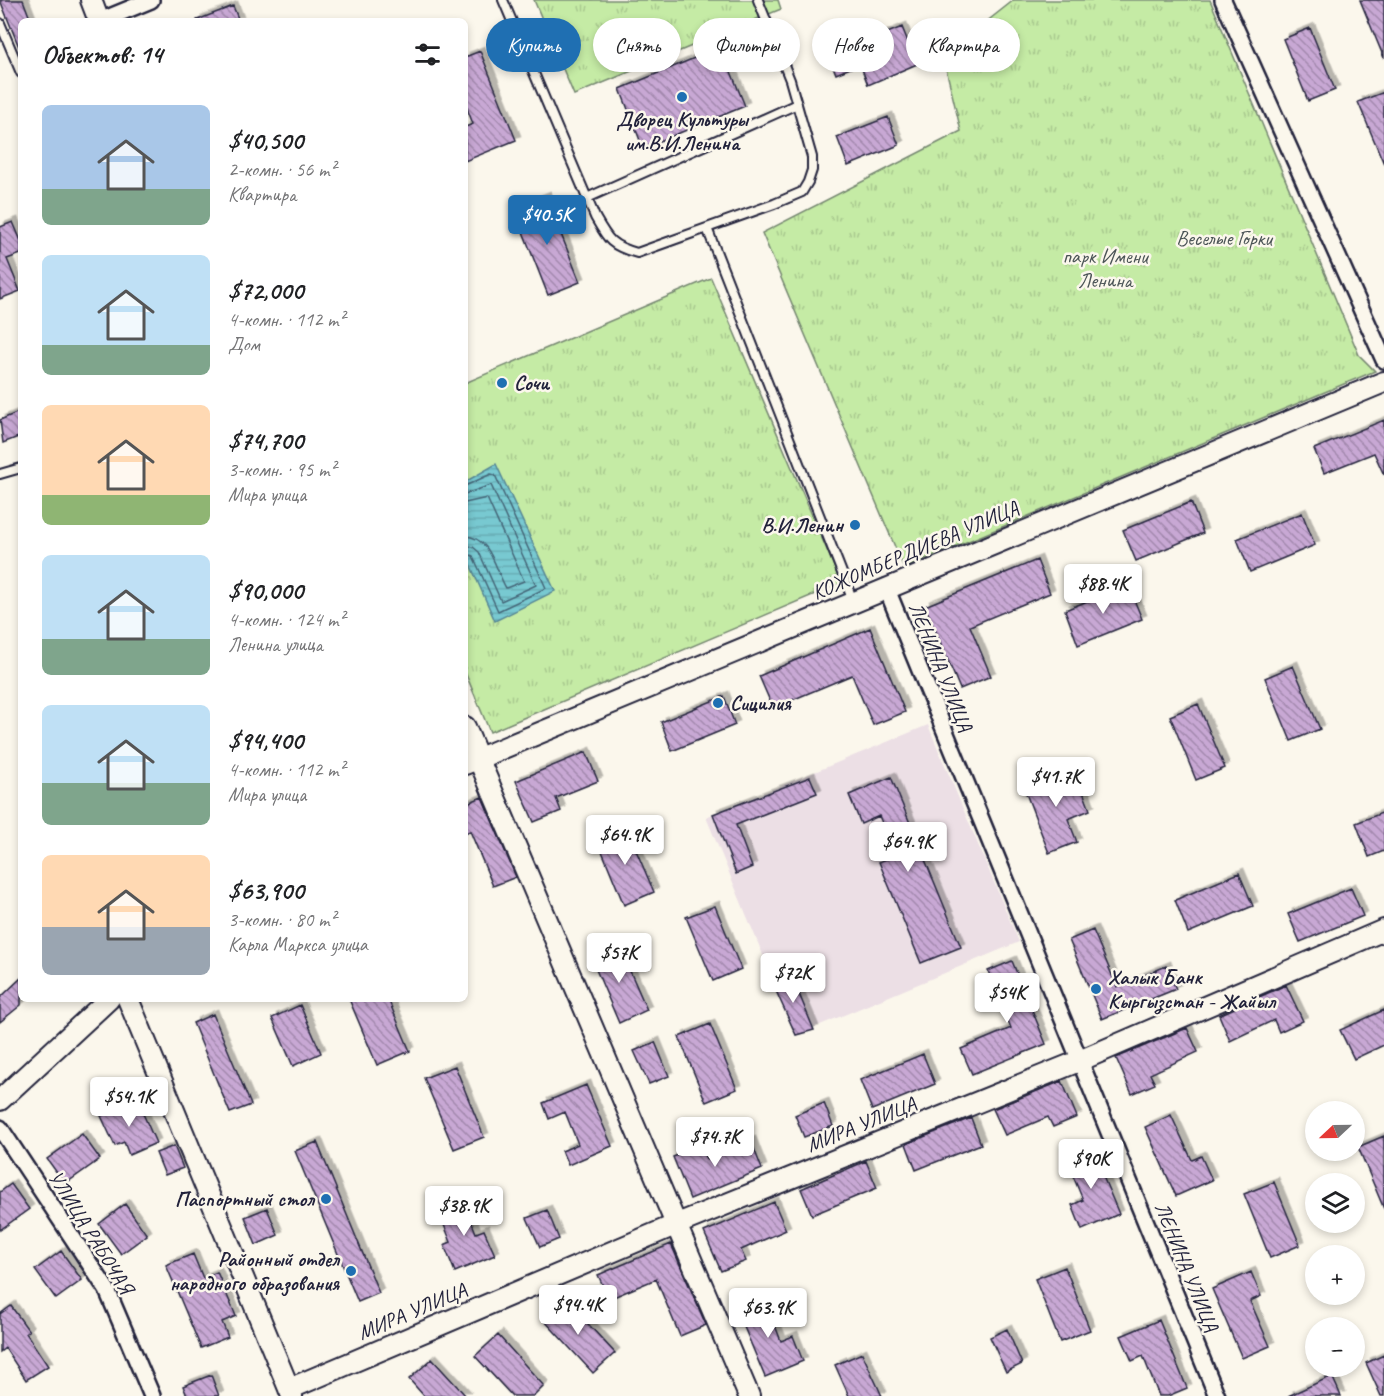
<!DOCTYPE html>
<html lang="ru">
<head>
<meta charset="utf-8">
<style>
	:root { --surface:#fff; --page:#f2f2f2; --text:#202124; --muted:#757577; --accent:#1f6fb2 }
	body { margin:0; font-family:Caveat,sans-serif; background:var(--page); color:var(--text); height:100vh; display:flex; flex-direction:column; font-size:22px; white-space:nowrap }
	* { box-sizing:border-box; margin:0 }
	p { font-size:20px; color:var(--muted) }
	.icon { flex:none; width:33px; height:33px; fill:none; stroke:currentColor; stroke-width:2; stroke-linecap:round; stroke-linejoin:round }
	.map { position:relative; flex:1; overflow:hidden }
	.sheet { position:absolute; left:18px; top:18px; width:450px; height:984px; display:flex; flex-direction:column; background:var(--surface); border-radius:9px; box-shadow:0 3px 9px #0003 }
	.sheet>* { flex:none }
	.top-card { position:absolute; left:486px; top:18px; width:570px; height:54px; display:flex; gap:12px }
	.needle { width:39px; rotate:248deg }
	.controls { position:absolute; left:1305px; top:1101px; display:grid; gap:12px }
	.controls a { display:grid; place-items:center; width:60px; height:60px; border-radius:50%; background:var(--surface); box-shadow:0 3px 9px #0003; font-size:30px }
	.price { position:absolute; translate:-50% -51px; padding:0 14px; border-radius:6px; background:#fff; color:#222; font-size:20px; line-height:39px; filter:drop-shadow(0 2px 3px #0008) }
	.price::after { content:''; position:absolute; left:50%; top:36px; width:18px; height:14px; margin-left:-9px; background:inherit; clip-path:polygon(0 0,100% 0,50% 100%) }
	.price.current { background:var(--accent); color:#fff }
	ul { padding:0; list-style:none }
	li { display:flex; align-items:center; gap:18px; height:150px; padding:0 24px }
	li span { display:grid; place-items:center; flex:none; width:168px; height:120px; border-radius:9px; color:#555 }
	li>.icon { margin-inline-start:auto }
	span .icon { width:72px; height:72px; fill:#fffc; stroke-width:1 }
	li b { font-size:26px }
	h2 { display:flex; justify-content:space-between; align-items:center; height:72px; padding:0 24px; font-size:26px }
	.pill { padding:0 21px; border-radius:27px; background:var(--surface); box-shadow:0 3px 9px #0003; font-size:21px; line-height:54px }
	.pill.current { background:var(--accent); color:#fff }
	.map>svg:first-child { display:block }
</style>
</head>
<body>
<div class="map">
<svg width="1384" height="1396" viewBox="0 0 1384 1396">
	<defs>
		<pattern id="park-tufts" width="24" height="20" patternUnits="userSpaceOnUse" patternTransform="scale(1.5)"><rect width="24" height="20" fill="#c5eba5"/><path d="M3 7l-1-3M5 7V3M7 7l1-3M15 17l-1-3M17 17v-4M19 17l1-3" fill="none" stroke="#a9c98f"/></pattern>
		<pattern id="water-rules" width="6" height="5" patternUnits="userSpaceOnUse" patternTransform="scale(1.5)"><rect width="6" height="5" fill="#78c9d1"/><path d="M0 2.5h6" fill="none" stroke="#68acb4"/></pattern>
		<pattern id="building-back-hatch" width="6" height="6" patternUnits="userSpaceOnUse" patternTransform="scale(1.5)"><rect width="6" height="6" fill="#c8a8d4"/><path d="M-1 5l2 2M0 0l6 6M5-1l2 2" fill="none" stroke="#a288ad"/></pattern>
		<filter id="shadow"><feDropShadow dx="4.5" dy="-4.5" stdDeviation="0" flood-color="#0004"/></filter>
	</defs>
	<rect width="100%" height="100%" fill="#fbf7ec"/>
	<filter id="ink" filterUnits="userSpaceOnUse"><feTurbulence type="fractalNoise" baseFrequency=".0167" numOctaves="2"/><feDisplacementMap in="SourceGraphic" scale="12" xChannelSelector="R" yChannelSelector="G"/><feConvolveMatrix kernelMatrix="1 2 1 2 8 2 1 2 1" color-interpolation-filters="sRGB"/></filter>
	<g filter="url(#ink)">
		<!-- built -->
		<path fill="#ecdfe5" d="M928,725L1019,942L796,1035L706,817Z"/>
		<!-- park -->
		<path fill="url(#park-tufts)" stroke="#748670" stroke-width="1.5" d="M534,0H778L781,9L574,95Z
			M1014,0H1210L1359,355L1375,371L904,568L762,233L961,131L943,56Z
			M711,278L841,583L490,732L465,672V383Z"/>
		<!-- water -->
		<path fill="url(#water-rules)" stroke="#568695" stroke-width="1.5" d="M496,464L555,591L495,621L465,553V482Z"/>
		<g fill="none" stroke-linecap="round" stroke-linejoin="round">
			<!-- shore -->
			<path stroke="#446577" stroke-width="1.5" d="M465,486L491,474L495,475L546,588L498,611L473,556L465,553
				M465,494L491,485L536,585L501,601L479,552L473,547L465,545
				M465,503L487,498L524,581L506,588C495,569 491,537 465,536"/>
		</g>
		<!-- building -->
		<path fill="url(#building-back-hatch)" stroke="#22223b" stroke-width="1.5" filter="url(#shadow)" d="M0,0H23L31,21H21V52Z
			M1360,0H1384V58Z
			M233,6L239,21H197V20Z
			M902,27L917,64L868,85L860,64L836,74L829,57Z
			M1310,28L1335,90L1308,101L1283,39Z
			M721,47L745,106L643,148L620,89Z
			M480,51L516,140L465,161V127L473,124L465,103V57Z
			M1384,92V164L1358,102Z
			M888,117L899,145L848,166L837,137Z
			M546,196L580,282L548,295L514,209Z
			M13,222L21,241V254L7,259L20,291L0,299V227Z
			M21,411V436L3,443L0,420Z
			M1384,420V475L1374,453L1324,473L1314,449Z
			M1191,502L1203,533L1136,561L1123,530Z
			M1302,513L1315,545L1250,572L1237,539Z
			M1037,560L1050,593L970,626L991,676L960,689L925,606Z
			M1128,585L1142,619L1078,645L1065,610Z
			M870,628L905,712L873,725L852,675L773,708L759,676Z
			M1293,666L1320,729L1291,741L1265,678Z
			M724,696L735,725L672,751L661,722Z
			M1198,704L1225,768L1196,780L1170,716Z
			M586,752L598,781L556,798L561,811L534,822L516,781Z
			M1050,772L1054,782L1076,773L1090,810L1068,819L1077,842L1049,853L1022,783Z
			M810,777L817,793L736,825L752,867L736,874L713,814Z
			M891,777L961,947L921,963L879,862L896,855L879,816L861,824L849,795Z
			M482,797L516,877L493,886L470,831L465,833V804Z
			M1384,812V851L1369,857L1356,823Z
			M626,827L654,892L624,905L597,839Z
			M1239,873L1253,906L1188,933L1175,900Z
			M1351,888L1363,916L1300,942L1288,914Z
			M715,906L741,969L713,981L686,917Z
			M1093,930L1117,987L1166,966L1176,989L1102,1019L1069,940Z
			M619,946L647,1010L619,1023L591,958Z
			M1012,961L1046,1044L972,1074L961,1049L1011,1028L988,971Z
			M790,972L814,1030L796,1035L771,980Z
			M21,978V1005L0,1022V998Z
			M1286,985L1303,1021L1279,1032L1274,1020L1230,1041L1219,1015Z
			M349,999H388L410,1051L377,1065Z
			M300,1005L321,1053L293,1066L272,1018Z
			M1384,1010V1045L1354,1059L1340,1030Z
			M213,1014L251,1105L230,1113L193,1023Z
			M710,1024L737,1089L706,1102L679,1037Z
			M1187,1028L1198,1052L1150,1074L1155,1084L1132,1094L1116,1058Z
			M655,1042L669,1076L649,1084L634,1051Z
			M923,1054L935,1084L872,1110L860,1080Z
			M455,1066L484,1137L454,1149L424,1078Z
			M1062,1081L1077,1117L1053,1127L1048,1117L1005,1135L993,1109Z
			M586,1085L612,1146L568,1165L562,1151L578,1144L565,1112L549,1119L543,1103Z
			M137,1100L156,1143L129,1155L124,1142L115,1146L101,1116Z
			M824,1103L833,1126L804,1137L795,1115Z
			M1171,1115L1192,1160L1201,1156L1212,1180L1176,1196L1145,1127Z
			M971,1118L981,1144L916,1170L906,1144Z
			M82,1134L100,1159L65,1184L47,1159Z
			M1384,1136V1209L1358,1147Z
			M751,1141L762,1169L690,1199L673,1157L701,1146L707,1159Z
			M317,1142L379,1293L358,1302L295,1151Z
			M174,1146L183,1168L165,1175L156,1153Z
			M1090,1146L1119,1214L1082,1230L1072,1205L1083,1200L1065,1157Z
			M866,1161L877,1188L812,1215L801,1189Z
			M1274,1182L1300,1245L1270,1258L1244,1194Z
			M11,1184L29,1209L0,1230V1192Z
			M462,1198L476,1233L484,1230L495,1255L455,1272L444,1245L451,1242L437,1208Z
			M774,1202L786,1230L741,1250L746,1261L721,1271L704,1232Z
			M125,1204L147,1235L121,1254L99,1224Z
			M267,1208L278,1235L256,1245L245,1217Z
			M547,1210L559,1239L540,1247L527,1218Z
			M671,1244L706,1325L680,1336L656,1279L609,1299L598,1275Z
			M61,1251L82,1280L56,1299L35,1270Z
			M193,1254L203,1278L217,1272L236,1316L222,1322L228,1337L201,1348L166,1265Z
			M1065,1267L1090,1330L1060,1342L1035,1279Z
			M1251,1272L1261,1296L1250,1301L1270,1346L1242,1358L1212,1289Z
			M764,1297L781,1341L793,1336L803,1361L765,1377L736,1308Z
			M564,1298L615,1353L593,1373L542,1318Z
			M11,1306L29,1331L26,1333L48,1366L26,1380L5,1348L0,1352V1314Z
			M1159,1320L1187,1388L1168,1396H1159L1143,1356L1132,1361L1121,1336Z
			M1007,1329L1022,1364L1006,1372L990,1337Z
			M498,1335L544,1386L534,1396H512L475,1356Z
			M862,1353L882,1396H849L835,1365Z
			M1384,1355V1396H1381L1366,1363Z
			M432,1359L466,1396H424L409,1379Z
			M211,1375L219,1396H187L183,1386Z
			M1332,1376L1341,1396H1288Z"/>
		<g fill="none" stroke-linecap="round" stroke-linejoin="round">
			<defs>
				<path id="service" d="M503,0L595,217C608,240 611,246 637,253L774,204L802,192L808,182L812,170V157L790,80L758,0
					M0,23L21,73
					M587,198L797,104
					M707,228L853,601
					M0,474L21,468"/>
				<path id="minor" d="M1223,0L1384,360
					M100,21L151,0
					M886,587L1217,1396
					M0,1128L107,1290L152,1396"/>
				<path id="tertiary" d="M91,0L99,21
					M465,727L749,1396
					M465,764L1384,382
					M128,999L292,1396
					M0,1100L109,999
					M289,1389L675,1225L1079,1061L1384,930"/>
			</defs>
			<!-- service casing -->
			<use href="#service" stroke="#22223b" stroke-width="12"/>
			<!-- minor casing -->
			<use href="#minor" stroke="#22223b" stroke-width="20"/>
			<!-- tertiary casing -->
			<use href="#tertiary" stroke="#22223b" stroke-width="24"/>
			<!-- service -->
			<use href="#service" stroke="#fbf7ec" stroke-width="8"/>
			<!-- minor -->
			<use href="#minor" stroke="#fbf7ec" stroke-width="15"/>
			<!-- tertiary -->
			<use href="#tertiary" stroke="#fbf7ec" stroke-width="20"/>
		</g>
	</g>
	<!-- markers -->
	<g fill="#1f6fb2" stroke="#fbf7ec" stroke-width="2">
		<circle cx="682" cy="97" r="6"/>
		<circle cx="502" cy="383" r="6"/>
		<circle cx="855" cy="525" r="6"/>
		<circle cx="718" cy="703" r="6"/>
		<circle cx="1096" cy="989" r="6"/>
		<circle cx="326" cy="1199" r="6"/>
		<circle cx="351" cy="1271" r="6"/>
	</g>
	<g text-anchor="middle" stroke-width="5" stroke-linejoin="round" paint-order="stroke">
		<!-- poi labels -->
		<g font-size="21" font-weight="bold" fill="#22223b" stroke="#fbf7ec" text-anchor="start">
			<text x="682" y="126" text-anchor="middle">Дворец Культуры<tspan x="682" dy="24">им.В.И.Ленина</tspan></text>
			<text x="514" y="390">Сочи</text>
			<text x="843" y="532" text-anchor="end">В.И.Ленин</text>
			<text x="730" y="710">Сицилия</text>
			<text x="1108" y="984">Халык Банк<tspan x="1108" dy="24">Кыргызстан - Жайыл</tspan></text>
			<text x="314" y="1206" text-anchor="end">Паспортный стол</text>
			<text x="339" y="1266" text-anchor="end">Районный отдел<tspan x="339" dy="24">народного образования</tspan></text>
		</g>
		<!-- park labels -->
		<g font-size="21" fill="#4b5456" stroke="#fbf7ec">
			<text x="1224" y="245">Веселые Горки</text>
			<text x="1105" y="263">парк Имени<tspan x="1105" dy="24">Ленина</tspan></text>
		</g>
		<!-- street labels -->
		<g font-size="21" fill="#22223b" stroke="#fbf7ec">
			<text transform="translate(915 550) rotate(-23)" y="7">КОЖОМБЕРДИЕВА УЛИЦА</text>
			<text transform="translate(941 667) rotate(68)" y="7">ЛЕНИНА УЛИЦА</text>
			<text transform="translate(861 1124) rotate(-22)" y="7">МИРА УЛИЦА</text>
			<text transform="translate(91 1232) rotate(58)" y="7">УЛИЦА РАБОЧАЯ</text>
			<text transform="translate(1187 1267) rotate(68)" y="7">ЛЕНИНА УЛИЦА</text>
			<text transform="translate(412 1311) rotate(-23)" y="7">МИРА УЛИЦА</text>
		</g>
	</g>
</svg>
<div class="controls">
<a><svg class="needle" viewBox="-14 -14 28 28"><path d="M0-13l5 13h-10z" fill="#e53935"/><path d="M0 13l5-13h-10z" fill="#757577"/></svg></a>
<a><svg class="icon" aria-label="layers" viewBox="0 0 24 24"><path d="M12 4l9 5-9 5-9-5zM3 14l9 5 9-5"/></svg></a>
<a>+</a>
<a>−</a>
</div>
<b class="price current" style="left:547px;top:246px">$40.5K</b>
<b class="price" style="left:1103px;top:615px">$88.4K</b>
<b class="price" style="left:1056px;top:808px">$41.7K</b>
<b class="price" style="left:625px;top:866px">$64.9K</b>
<b class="price" style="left:908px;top:873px">$64.9K</b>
<b class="price" style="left:619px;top:984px">$57K</b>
<b class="price" style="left:793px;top:1004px">$72K</b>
<b class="price" style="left:1007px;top:1024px">$54K</b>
<b class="price" style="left:129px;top:1128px">$54.1K</b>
<b class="price" style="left:715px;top:1168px">$74.7K</b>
<b class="price" style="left:1091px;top:1190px">$90K</b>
<b class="price" style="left:464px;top:1237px">$38.9K</b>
<b class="price" style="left:578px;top:1336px">$94.4K</b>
<b class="price" style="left:768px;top:1339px">$63.9K</b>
<div class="top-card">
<a class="pill current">Купить</a>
<a class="pill">Снять</a>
<a class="pill">Фильтры</a>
<a class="pill">Новое</a>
<a class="pill">Квартира</a>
</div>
<section class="sheet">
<h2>Объектов: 14<svg class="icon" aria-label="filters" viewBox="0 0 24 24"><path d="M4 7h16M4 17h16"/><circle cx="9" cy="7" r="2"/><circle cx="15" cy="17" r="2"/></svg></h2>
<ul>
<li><span style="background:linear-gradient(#a9c7e8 70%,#7fa58c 0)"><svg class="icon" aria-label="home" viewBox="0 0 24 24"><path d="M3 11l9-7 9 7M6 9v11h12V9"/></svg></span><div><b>$40,500</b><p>2-комн. · 56 m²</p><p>Квартира</p></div></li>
<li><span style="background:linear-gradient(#bfe0f5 75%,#7fa58c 0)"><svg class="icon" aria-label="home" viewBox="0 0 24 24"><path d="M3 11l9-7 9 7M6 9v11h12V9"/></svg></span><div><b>$72,000</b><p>4-комн. · 112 m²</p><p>Дом</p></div></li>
<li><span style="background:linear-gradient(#ffd9b3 75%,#8fb573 0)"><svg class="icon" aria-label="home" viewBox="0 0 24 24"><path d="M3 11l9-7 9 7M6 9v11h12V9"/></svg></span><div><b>$74,700</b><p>3-комн. · 95 m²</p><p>Мира улица</p></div></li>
<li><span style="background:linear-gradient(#bfe0f5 70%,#7fa58c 0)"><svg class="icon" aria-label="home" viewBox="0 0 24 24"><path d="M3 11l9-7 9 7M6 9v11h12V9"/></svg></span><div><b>$90,000</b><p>4-комн. · 124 m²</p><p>Ленина улица</p></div></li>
<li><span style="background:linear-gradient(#bfe0f5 65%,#7fa58c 0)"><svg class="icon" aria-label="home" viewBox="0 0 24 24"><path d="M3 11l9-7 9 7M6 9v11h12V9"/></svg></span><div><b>$94,400</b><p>4-комн. · 112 m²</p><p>Мира улица</p></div></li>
<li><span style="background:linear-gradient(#ffd9b3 60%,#9aa5b1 0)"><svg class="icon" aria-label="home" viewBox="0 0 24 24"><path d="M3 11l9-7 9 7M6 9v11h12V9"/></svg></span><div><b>$63,900</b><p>3-комн. · 80 m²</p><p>Карла Маркса улица</p></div></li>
</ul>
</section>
</div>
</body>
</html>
